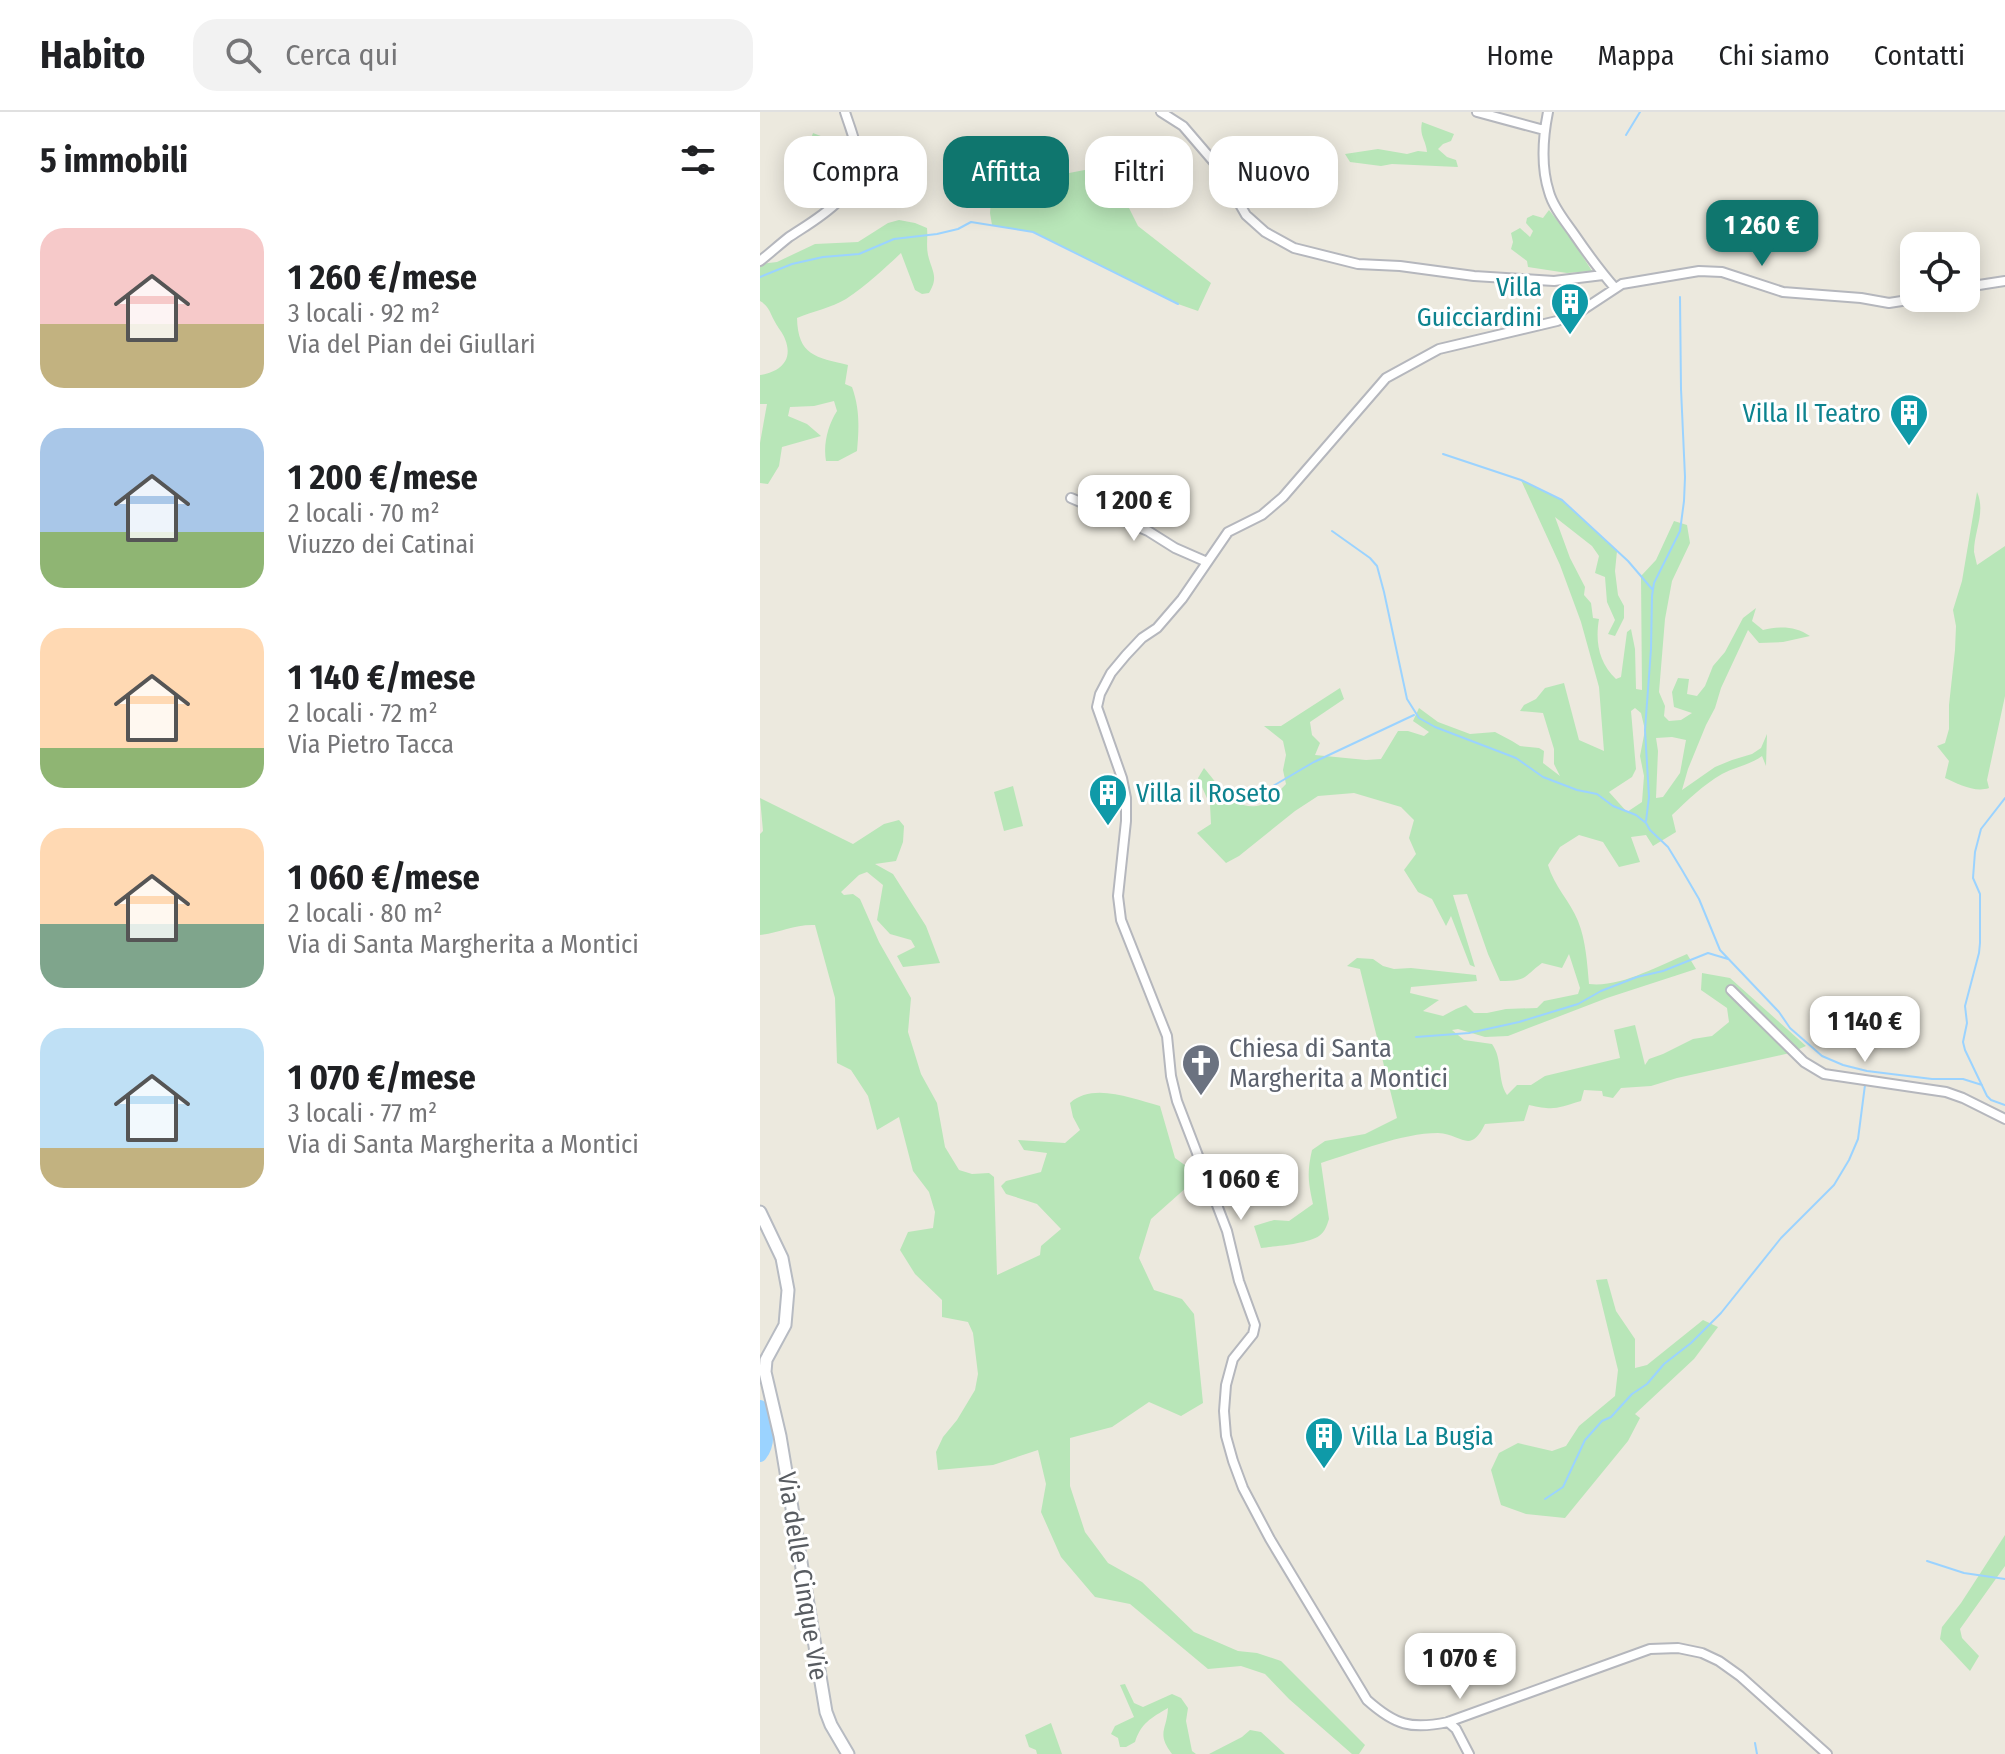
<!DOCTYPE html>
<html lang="it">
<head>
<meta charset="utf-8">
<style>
	:root { --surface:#fff; --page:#f2f2f2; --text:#202124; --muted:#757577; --line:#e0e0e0; --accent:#0f766e }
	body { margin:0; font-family:"Fira Sans Condensed",sans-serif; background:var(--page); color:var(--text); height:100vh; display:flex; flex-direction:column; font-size:30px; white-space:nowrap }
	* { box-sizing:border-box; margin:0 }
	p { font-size:26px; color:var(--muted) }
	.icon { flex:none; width:44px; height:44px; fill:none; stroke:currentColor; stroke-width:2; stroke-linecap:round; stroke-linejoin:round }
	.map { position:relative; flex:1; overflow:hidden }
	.sheet { display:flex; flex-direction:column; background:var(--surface); width:760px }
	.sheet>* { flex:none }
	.top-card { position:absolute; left:24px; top:24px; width:760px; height:72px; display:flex; gap:16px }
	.buttons { position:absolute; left:1140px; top:120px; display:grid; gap:16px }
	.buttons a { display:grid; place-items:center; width:80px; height:80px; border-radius:16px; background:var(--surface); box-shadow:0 4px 20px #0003; font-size:40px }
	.price { position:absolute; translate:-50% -68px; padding:0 18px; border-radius:16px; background:#fff; color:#222; font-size:26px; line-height:52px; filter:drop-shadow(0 2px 4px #0008) }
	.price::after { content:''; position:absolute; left:50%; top:48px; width:24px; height:18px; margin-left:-12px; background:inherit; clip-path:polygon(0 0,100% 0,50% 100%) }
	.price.current { background:var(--accent); color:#fff }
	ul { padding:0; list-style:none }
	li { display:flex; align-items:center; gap:24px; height:200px; padding:0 40px }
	li span { display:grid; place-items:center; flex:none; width:224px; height:160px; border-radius:24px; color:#555 }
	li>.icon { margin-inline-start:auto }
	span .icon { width:96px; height:96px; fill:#fffc; stroke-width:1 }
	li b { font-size:34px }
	h2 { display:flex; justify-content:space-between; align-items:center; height:96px; padding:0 40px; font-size:34px }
	.tag { padding:0 28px; border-radius:24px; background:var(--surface); box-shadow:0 4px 20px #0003; font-size:28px; line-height:72px }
	.tag.current { background:var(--accent); color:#fff }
	header { display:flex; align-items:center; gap:48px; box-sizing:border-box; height:112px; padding:0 40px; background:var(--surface); border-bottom:2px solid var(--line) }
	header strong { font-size:38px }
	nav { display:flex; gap:44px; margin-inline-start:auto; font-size:28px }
	.search { width:560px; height:72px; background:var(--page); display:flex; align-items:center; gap:20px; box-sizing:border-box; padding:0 28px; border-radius:24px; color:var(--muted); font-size:30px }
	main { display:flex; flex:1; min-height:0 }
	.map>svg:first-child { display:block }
</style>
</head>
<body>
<header>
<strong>Habito</strong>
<div class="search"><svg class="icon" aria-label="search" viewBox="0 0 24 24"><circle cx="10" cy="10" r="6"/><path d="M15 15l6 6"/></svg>Cerca qui</div>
<nav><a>Home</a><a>Mappa</a><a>Chi siamo</a><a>Contatti</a></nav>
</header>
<main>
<section class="sheet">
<h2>5 immobili<svg class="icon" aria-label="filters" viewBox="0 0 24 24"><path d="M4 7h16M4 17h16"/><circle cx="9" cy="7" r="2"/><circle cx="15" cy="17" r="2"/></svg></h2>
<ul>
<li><span style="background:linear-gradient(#f6c9c9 60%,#c2b280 0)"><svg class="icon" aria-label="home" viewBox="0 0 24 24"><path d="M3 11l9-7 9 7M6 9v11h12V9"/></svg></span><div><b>1 260 €/mese</b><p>3 locali · 92 m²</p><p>Via del Pian dei Giullari</p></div></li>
<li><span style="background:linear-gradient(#a9c7e8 65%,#8fb573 0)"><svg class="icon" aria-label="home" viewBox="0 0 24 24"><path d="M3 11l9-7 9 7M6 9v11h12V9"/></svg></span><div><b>1 200 €/mese</b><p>2 locali · 70 m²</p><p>Viuzzo dei Catinai</p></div></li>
<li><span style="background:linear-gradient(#ffd9b3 75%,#8fb573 0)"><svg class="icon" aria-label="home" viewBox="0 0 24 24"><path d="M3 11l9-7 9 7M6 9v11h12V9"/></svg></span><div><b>1 140 €/mese</b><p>2 locali · 72 m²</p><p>Via Pietro Tacca</p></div></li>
<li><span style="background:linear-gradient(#ffd9b3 60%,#7fa58c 0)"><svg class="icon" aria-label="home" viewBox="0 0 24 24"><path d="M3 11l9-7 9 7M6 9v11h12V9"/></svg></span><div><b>1 060 €/mese</b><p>2 locali · 80 m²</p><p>Via di Santa Margherita a Montici</p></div></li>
<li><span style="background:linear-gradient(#bfe0f5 75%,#c2b280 0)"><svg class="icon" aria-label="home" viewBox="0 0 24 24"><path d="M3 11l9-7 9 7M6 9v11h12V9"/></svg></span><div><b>1 070 €/mese</b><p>3 locali · 77 m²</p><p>Via di Santa Margherita a Montici</p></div></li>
</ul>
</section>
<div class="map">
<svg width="1245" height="1642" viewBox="0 0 1245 1642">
	<rect width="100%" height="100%" fill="#ece9de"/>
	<!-- green -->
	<path fill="#b8e6b8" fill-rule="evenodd" d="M662,10L694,22L691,29L683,32L678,37L687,45L696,48L698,55L632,52L621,54L590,50L585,42L618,37L647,42L658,39L667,40C666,28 659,24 662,10Z
		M53,21L89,35L79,63L43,49Z
		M264,40L281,48L289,58L304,62L340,55L353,64L378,114L451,171L438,199L418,192L273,120L232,113L230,101L231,88L236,66Z
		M789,98L809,123L832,159L807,161L768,155L767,149L751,137L753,130L751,121L760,116L770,125L773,119L766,111L767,106L773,103L783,106Z
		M139,108L155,111L167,116C168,125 166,134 168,143C172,160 179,164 169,181L162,182L155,178L141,141C124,157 106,174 86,187C71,196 54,199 37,206C38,244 56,245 88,253L85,272L92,275C100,297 99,317 97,339L78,349H66C63,332 68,313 77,299L74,289L54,294L30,295L28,304L47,312L61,324L22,335L19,354L8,372L0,371V331L7,292H0V263C19,260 34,249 25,227C23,221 18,216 15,210C10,201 9,194 0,189V152L17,150L55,132L98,130L128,111Z
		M761,368L802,388L857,439L855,459L858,483L864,494V506L855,524L848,522L855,508L847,490L845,465L835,461L839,444L832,434L795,405L810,446L825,475L824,483L831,491L833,506L839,507C835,530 839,551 856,567L861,565L867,520L871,517L875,537L876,577L882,578L881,464L896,448L914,409L927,413L930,431L912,469L905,507L899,580L905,594L904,604L909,609L921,608L932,601L914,595L912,580L918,566L929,567L927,582L937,584L945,574L953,554L965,540L983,506L996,496L992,509L1003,518C1020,514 1035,514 1050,524L1023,530L999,531L988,518L961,576L955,596L946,613L928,657L922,678L955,655L972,648L992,642L1001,636L1007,622L1006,654L1002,644C990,653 975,655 962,662C943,673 928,688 912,703L916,720L893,734L886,723L871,725L880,750L859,755L843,730L819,723L800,735L788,753C794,774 810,789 818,809C826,829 827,851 829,872C859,876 898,854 927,842L936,857L847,886L748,924L725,925L698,917L692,918L704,928L732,932C743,947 737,968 747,983L757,973H771L785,964L860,946L854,918L875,913L885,953L889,947L903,942L933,927L952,924L969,910L967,896L941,878L942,861L970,866L1046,934L1030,941L917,966L891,974L861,976L853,986L843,984L842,979L824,978L821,989C797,996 795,999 769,993L764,1009L725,1012C710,1043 702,1022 678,1021C642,1021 596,1040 561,1051L569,1107C567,1113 565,1120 559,1124C547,1132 516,1134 501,1136L494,1114L514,1108L529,1109L553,1092C548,1070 547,1060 552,1038L565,1029L605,1022L637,1006L600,857L587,854L597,846L613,847L623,854L634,857L651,856L716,863L717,869L651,875L650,881L679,888L663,899L683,904L696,897L706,893L714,901H727L746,897L777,896L784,889L818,882L820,876L809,842L802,856L782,851C762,866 768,869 740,869L728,842L707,782L693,783L715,855L710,853L691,804L686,814L672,787L658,780L644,758L656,742L649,726L654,708L641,695L594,681L558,684L535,699L479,744L466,751L437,721L451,712L450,693L438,666L444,656C458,672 475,701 501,693C509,690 519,679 526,672L523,658L526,643L523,629L504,614H521L580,576L584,587L550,610L552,623L560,631L555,643L606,648L621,647L638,619H648L664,624L669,620L653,609L659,596L678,610L710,622L735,620L752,629L760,634L779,636L784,639L783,651L800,664L794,652V637L783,601L760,599L764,593L776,587L785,576L804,571L819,628L844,639L839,575L821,510L800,453ZM875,596L881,601L885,618L880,644L884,664L882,690L867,700L849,680L872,665L876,657L871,599ZM912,625L926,628L920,661L903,685L896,686L898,639L896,626Z
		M1217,380C1226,400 1214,419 1214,440C1215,444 1216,449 1217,453L1245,434V584L1227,668L1229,676C1215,681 1198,672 1185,666L1189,649L1177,634L1185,631L1189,617V593L1195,538L1196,514L1193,498L1202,469Z
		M253,674L263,714L244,719L234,680Z
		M0,686L93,732L124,712L139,708L144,714L143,730L136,749L115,752L133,762L166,814L180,851L143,855L137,844L155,835L151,828L130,822L117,808L123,773L107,760L99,763L81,780L84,783L93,782L100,787L119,830L151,886L148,920L161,962L177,991L185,1035L199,1058L212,1062L229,1061L234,1065L237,1163L280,1143L281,1134L301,1117L277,1092L246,1082L241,1074L246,1069L281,1060L287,1041L264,1038L258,1028L305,1031L320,1018L313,1005L310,991C333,970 373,987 400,994L415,1046L433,1059L437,1066L391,1107L379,1146L394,1178L422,1187L434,1202L443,1291L421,1304L389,1290L352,1315L310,1326V1374L325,1420L348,1451L382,1470L434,1520L478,1539L497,1541L521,1549L605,1633L599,1642H592L529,1587L505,1562L481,1554L448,1557L370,1492L335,1485L301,1445L281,1400L286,1372L278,1338L233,1353L178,1358L176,1340L183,1325L197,1308L215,1278L218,1262L213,1221L208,1210L182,1205V1188L155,1162L140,1138L148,1120L173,1116L175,1100L169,1080L153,1059L139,1005L117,1018L108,984L91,958L77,951L75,886L55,813C35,812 19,821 0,823V722L3,719Z
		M847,1167L856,1199L875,1227V1256L887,1253L943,1208L958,1215L934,1247L875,1302L880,1306L868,1329L805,1406L766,1402L741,1393L731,1358L739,1341L758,1331L792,1339L806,1334L819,1314L855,1284L858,1258L836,1168Z
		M1245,1423V1454L1200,1517L1202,1526L1219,1544L1210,1559L1180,1527L1182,1515L1201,1491Z
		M365,1572L374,1591L383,1595L412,1582L421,1586L428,1596L426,1609L432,1639L436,1642H412C396,1621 407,1618 408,1596C391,1606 381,1611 375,1630L366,1635H360L358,1626L351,1622L355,1614L374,1605L360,1573Z
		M291,1611L302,1642H277L276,1638L269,1635L265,1623Z
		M490,1618L501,1620L525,1642H449L482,1625Z"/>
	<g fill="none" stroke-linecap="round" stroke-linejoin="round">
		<!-- stream -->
		<path stroke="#9bd3ff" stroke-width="2" d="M866,23L880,0
			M0,165L32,152L63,145L99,142L134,127L177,122L198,117L211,110L273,120L418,192
			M683,342L761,368L802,388L868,449L892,477
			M572,419L610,446L617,454L624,480L647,587L659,606L675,615L756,646L783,665L817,678L837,682L853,694L876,703L886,711L890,718L908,735L922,758L939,787L960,838L1019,900L1030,916L1062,944L1083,953L1107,959L1172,967H1203L1222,973
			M513,674L554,650L654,603
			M1245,686L1221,717L1215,740L1213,766L1220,782V831L1219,841L1205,894L1207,911L1203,930L1205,938L1227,984L1231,988L1245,993
			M886,709L889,685L885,618L891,537L892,484L894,471L920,419L924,389L925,365L921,277L920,185
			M656,925L709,921L759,910L818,892L841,879L877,865L903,859L948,841L968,847
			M785,1387L803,1375L825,1328L842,1309L851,1305L872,1282L887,1272L904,1252L931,1231L961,1201L1021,1126L1074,1073L1089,1048L1098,1027L1105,973
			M1167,1449L1204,1461L1245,1467
			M995,1631L997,1642"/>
		<!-- river -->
		<path stroke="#9bd3ff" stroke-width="14" d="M0,1295C5,1311 11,1329 0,1343"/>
		<defs>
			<path id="street" d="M401,0L423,14L459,56L486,103L505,120L534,136L598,152L640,154L714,164L794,169L843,163
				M717,0L784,18
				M788,0C783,25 781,55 789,80C793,95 805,109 814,122C827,141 840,159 855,176
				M0,149C10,141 19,133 29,125C56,107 97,86 97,48C97,31 90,16 85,0
				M1206,175L1245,169
				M311,386L388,419L415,436L447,450
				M971,878L1044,950L1064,962L1186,980L1203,986L1245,1007
				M688,1610L696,1617L709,1642
				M1067,1642L980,1564L959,1549L942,1541L918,1536L890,1537L688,1610C651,1618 635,1613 607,1588L510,1427L483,1376L473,1349L466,1324L464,1299L466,1273L473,1247L493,1222L495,1213L479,1169L467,1119L417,989L411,964L407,924L361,808L358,784L366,709V686L362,666L337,595L340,582L351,561L366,543L382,526L397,516L422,487L468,420L502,403L523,385L626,266L679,237L797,209L821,199L862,172L939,159L962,160L1023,180L1101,186L1129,191L1161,186"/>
			<path id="secondary" d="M0,1100L22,1146L28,1178L25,1213L6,1248L5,1260L20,1324L66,1600L71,1613L88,1642"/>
		</defs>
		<!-- street casing -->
		<use href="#street" stroke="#b5b7bd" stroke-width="12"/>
		<!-- secondary casing -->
		<use href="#secondary" stroke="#b7bbc2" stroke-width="15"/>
		<!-- street -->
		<use href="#street" stroke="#fff" stroke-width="8"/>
		<!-- secondary -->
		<use href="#secondary" stroke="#fff" stroke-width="11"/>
	</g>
	<!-- icons -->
	<defs>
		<symbol id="building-pin" viewBox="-11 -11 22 30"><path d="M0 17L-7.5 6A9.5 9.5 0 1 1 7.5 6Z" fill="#0f9aa8" stroke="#fff"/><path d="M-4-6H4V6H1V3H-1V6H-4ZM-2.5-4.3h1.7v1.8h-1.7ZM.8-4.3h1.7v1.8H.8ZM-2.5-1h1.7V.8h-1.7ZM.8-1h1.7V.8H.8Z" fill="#fff"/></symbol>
		<symbol id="church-pin" viewBox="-11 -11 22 30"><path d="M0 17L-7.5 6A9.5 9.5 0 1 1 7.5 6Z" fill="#6b7280" stroke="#fff"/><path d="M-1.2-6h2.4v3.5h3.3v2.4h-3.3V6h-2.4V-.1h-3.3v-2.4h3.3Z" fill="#fff"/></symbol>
	</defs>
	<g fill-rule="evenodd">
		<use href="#building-pin" x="788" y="168" width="44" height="60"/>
		<use href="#building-pin" x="1127" y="279" width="44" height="60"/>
		<use href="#building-pin" x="326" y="659" width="44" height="60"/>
		<use href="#church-pin" x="419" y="929" width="44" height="60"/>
		<use href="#building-pin" x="542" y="1302" width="44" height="60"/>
	</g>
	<g text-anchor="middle" stroke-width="6" stroke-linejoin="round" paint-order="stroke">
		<!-- culture labels -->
		<g font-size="26" fill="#0d838f" stroke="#fff" text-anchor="end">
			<text x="782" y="184">Villa<tspan x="782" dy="30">Guicciardini</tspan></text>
			<text x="1121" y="310">Villa Il Teatro</text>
			<text x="376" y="690" text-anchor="start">Villa il Roseto</text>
			<text x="592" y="1333" text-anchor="start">Villa La Bugia</text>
		</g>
		<!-- worship labels -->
		<g font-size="26" fill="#5b616d" stroke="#fff" text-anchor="start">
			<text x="469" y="945">Chiesa di Santa<tspan x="469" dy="30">Margherita a Montici</tspan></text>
		</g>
		<!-- street labels -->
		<g font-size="26" fill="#585c61" stroke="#fff">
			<text transform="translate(43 1464) rotate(81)" y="9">Via delle Cinque Vie</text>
		</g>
	</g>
</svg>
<div class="buttons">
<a><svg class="icon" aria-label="locate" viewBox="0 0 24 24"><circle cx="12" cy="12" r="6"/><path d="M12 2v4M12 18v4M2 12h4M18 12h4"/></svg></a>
</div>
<b class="price current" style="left:1002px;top:156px">1 260 €</b>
<b class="price" style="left:374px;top:431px">1 200 €</b>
<b class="price" style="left:1105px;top:952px">1 140 €</b>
<b class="price" style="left:481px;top:1110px">1 060 €</b>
<b class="price" style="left:700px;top:1589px">1 070 €</b>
<div class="top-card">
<a class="tag">Compra</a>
<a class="tag current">Affitta</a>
<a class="tag">Filtri</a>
<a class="tag">Nuovo</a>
</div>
</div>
</main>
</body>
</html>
